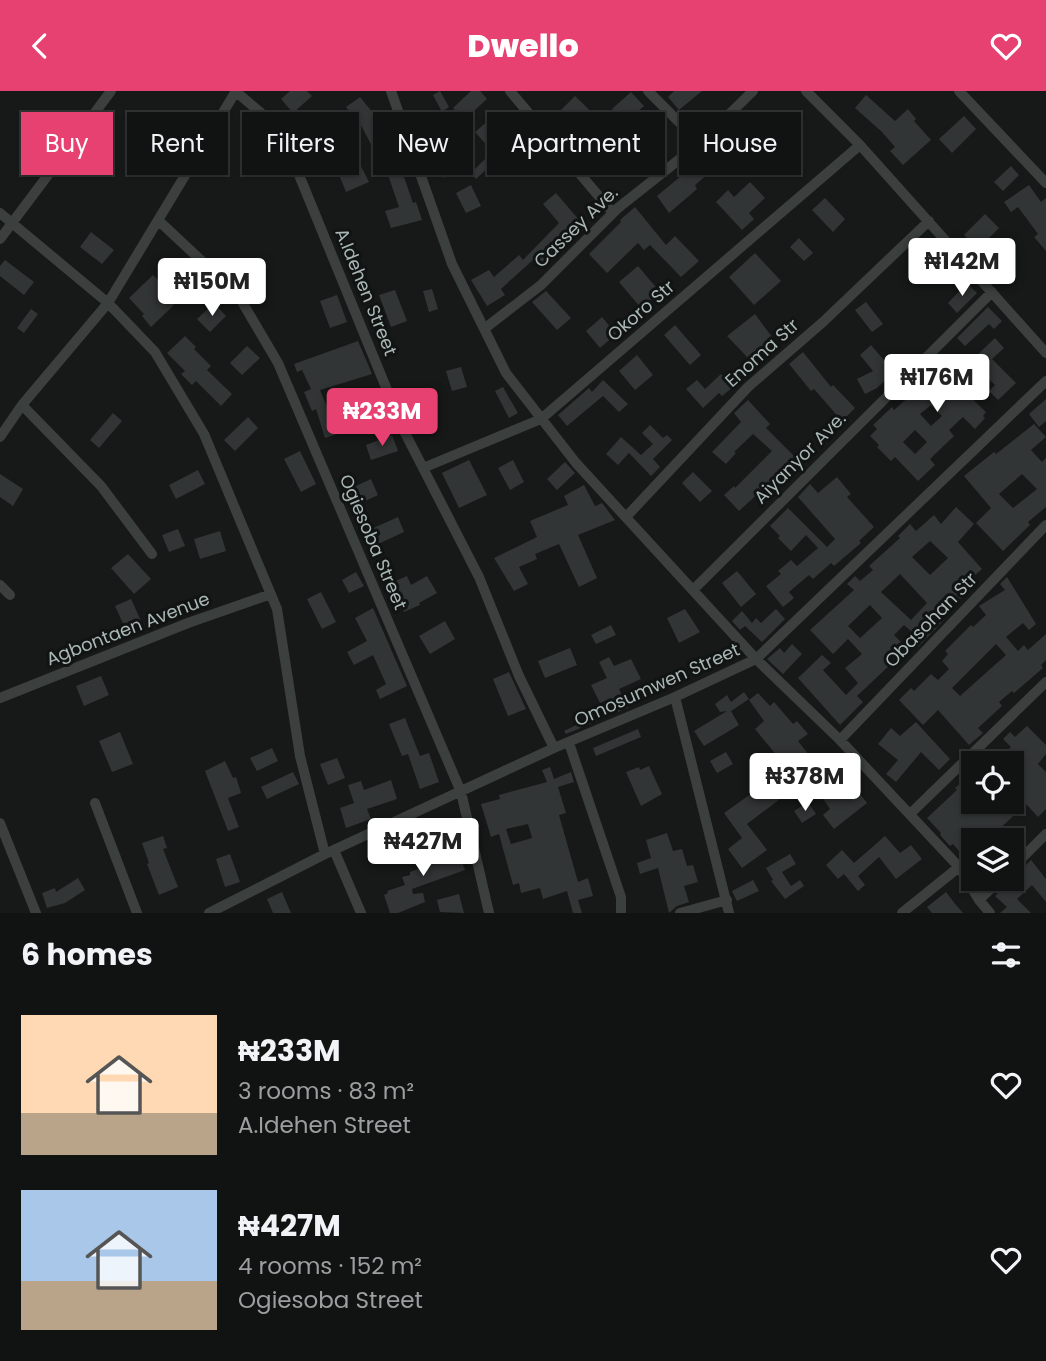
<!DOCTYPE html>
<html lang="en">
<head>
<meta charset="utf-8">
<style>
	:root { --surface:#111313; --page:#1a1c1c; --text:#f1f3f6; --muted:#9c9ea0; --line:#303233; --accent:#e74171 }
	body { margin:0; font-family:Poppins,sans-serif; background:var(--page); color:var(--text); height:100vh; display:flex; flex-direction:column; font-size:26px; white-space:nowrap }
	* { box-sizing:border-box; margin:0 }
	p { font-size:23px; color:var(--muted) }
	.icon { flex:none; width:38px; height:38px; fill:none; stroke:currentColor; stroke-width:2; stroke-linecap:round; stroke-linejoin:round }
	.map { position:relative; height:822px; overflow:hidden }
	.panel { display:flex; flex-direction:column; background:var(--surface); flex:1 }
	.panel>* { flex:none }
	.banner { position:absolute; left:21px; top:21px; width:1004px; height:63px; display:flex; gap:14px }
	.tools { position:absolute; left:961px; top:660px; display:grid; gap:14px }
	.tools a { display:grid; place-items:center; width:63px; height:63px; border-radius:0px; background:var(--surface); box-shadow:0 2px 5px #0004,0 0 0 2px var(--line); font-size:35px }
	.price { position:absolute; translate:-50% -60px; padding:0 16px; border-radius:7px; background:#fff; color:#222; font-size:23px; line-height:46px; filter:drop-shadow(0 2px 4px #0008) }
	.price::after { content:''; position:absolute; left:50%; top:42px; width:21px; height:16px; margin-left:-10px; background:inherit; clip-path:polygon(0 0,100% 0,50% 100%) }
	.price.current { background:var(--accent); color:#fff }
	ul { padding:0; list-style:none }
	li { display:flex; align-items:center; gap:21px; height:175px; padding:0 21px }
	li span { display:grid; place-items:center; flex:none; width:196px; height:140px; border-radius:0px; color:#555 }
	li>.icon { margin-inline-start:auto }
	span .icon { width:84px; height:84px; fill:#fffc; stroke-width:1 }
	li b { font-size:30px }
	h2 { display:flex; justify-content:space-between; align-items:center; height:84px; padding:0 21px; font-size:30px }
	.chip { padding:0 24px; border-radius:0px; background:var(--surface); box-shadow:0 2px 5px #0004,0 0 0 2px var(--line); font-size:24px; line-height:63px }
	.chip.current { background:var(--accent); color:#fff }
	header { display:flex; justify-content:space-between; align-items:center; height:91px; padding:0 21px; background:var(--accent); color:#fff; font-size:32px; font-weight:800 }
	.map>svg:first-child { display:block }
</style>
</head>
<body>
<header><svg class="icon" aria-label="back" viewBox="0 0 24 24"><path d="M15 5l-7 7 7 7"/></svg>Dwello<svg class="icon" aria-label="heart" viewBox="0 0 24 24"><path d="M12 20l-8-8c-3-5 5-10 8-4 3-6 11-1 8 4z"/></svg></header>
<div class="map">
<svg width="1046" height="822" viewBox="0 0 1046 822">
	<rect width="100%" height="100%" fill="#171919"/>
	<!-- building -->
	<path fill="#323535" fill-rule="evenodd" d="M290,0H307L312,5L293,22L281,8Z
		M440,0L449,16L442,21L433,4Z
		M471,0H480L487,8L464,29L453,17Z
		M674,0H702L679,19L668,6Z
		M631,1L644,15L625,32L612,18Z
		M866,4L895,30L908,18L916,28L914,30L931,49L903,74L890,60L895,56L882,41L855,17Z
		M575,5L607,36L578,66L564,51L569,46L552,28Z
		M360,6L377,27L389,47L373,57L362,36L346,16Z
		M327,19L347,48L369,91L346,101L327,54L332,52L315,27Z
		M497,22L513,40L491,59L475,41Z
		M747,25L762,43L738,66L734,61L695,94L697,98L669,122L657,105L724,49L723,48Z
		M964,25L976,38L952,62L939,48Z
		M459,58L467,78L443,87L435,67Z
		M486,67L492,73L476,88L471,82Z
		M1011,75L1019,84L1003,100L994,91Z
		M401,77L413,112L416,111L422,129L391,137L385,120L399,116L387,81Z
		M750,91L765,107L749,122L754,128L742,139L716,111L728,99L734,106Z
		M471,94L481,115L466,122L456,102Z
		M1029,94L1041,111L1046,107V160L1034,146L1038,143L1018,116L1011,121L1004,111Z
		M556,102L586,137L573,148L570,144L541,173L535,167L501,198L505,204L487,215L471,189L489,179L494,186L519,164L523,169L559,132L543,113Z
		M825,107L845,128L833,141L812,119Z
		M635,116L666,154L675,145L699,170L681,186L650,154L644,159L638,152L607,182L589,163L621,131L620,129Z
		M985,123L999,137L978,158L964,144Z
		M91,141L114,159L102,173L80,156Z
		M799,147L813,162L804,170L790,156Z
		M921,149L948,175L935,188L908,162Z
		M755,162L781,190L754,214L729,186Z
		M5,169L34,191L24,204L0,185V175Z
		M638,175L660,201L641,217L619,191Z
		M153,184L162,193L158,197L174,214L151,236L142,225L144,223L129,207Z
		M967,192L977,202L957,222L948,212Z
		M432,198L438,218L429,221L423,200Z
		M395,199L407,230L391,236L379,204Z
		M546,200L571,227L557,239L532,211Z
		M337,204L347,231L330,237L320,210Z
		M866,211L883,233L872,241L855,219Z
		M214,212L226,225L210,241L197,228Z
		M988,216L1002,230L994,238L989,233L965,255L957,247Z
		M31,218L38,223L24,242L17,237Z
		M755,223L772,246L748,267L727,245Z
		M602,226L616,243L600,257L586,240Z
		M675,234L701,264L690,274L664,244Z
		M185,245L196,256L194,258L211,275L207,279L232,303L221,315L196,290L192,294L181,283L185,280L167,262Z
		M995,247L1004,257L992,268L1016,292L998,309L989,300L995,294L981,281L962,298L986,321L983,325L985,327L975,338L963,326L949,339L954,345L930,368L935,374L918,390L895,366L891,370L877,356L879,354L870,345L877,338L873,334L892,316L894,319L911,304L906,299L922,286L931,298L936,295L940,299ZM931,314L942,325L931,335L920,323ZM915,339L927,351L915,363L903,351Z
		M358,250L372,283L320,299L331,325L348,320L345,310L379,300L387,319L341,331L344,341L325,347L316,318L312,320L304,301L311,298L302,279L297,281L294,273Z
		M871,254L894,281L877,297L865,303L857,288L873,280L860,264Z
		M247,255L260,267L242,284L230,272Z
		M803,261L831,296L833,294L855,317L842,330L814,298L811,300L789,273Z
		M637,264L653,284L635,299L619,280Z
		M461,276L467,296L452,300L446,280Z
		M721,283L733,296L722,305L719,302L703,317L686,298L697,289L705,298Z
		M603,289L628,313L619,321L603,305L567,335L558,324L589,297L592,301Z
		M503,296L518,322L509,327L495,300Z
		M1046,308V330L1039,336L1029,323Z
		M748,309L770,333L766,337L798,369L789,378L787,376L739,420L724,404L734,395L735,397L772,360L753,343L734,361L736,362L726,373L712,361L741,331L734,322Z
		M113,322L122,330L99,357L90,349Z
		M248,326L258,337L235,360L224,349Z
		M1034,333L1046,346L1031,359L1042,371L1046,367V416L1028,431L1030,434L1003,460L976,432L991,417L964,385L994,361L996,363ZM1022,383L1037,398L1013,417L999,403Z
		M650,334L663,347L667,344L672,349L653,368L660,376L651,385L629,362L618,374L606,363L621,346L641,364L653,353L642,342Z
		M392,344L398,360L371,369L366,354Z
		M300,360L316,393L301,401L284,368Z
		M469,369L487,404L459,417L442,382Z
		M513,369L524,391L510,399L498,377Z
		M565,371L575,382L557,399L547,388Z
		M198,379L205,393L176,408L169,394Z
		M693,381L712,400L700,411L682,392Z
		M0,383L23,398L13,415L0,406Z
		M837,386L851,403L847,406L874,436L859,450L861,452L834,475L831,472L813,488L809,484L789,501L794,507L783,516L766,495L781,483L778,480L791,469L797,475L818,457L806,444L791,460L778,447L780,445L770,435L788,417L827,456L835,448L798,406L810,393L818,402Z
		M371,388L378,404L350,417L343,401Z
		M584,394L595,415L602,412L615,429L578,444L597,487L579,496L559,453L535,463L537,468L519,476L528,493L514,500L494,467L537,446L530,430L568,414L564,405Z
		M956,416L974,433L958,451L982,478L966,492L971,497L960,508L957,505L938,524L944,529L918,556L914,553L919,547L904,534L894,544L903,553L888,567L892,572L857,605L863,611L840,634L798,587L822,564L831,572L823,579L846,604L858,592L845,577L862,563L848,548L833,563L810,539L854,499L847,493L855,485L860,490L873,479L869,475L900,447L898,445L910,433L916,440L934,424L941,433ZM930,450L948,467L930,484L912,466ZM900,483L927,512L911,529L881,501ZM870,514L882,527L860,547L848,535Z
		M398,426L404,441L376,454L369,439Z
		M178,438L185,455L169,461L162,444Z
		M220,440L226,460L200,468L194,448Z
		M128,463L151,488L134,503L111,477Z
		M737,480L756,503L741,516L722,492Z
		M356,481L364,495L349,502L342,489Z
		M407,485L411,494L427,485L437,502L419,512L420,514L404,521L391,492Z
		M1007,486L1036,533L1029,539L1023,532L1006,546L1018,560L1024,554L1028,559L1046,543V569L1041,574L1043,577L1014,602L1012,600L999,611L1002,615L978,637L983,642L969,654L938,619L923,634L899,609L911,597L914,600L931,583L938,589L949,578L942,570L948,563L945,560L971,534L973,536L986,524L979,515L1005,499L1000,493ZM996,553L1006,564L960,605L952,597Z
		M321,501L336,531L322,538L307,508Z
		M131,508L143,534L127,541L115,515Z
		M373,517L407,595L380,608L376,599L386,593L373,564L354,574L347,561L367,550L355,527Z
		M685,518L700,541L679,552L667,527Z
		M776,518L785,528L762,551L745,535L740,539L732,530L742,520L752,532L756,527L761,532Z
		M445,530L455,548L430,563L419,545Z
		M611,534L616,544L596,553L591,544Z
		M792,553L802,563L783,583L767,568L780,557L784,562Z
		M570,557L577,574L545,587L538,570Z
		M609,566L614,575L631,568L641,588L619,598L628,617L618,621L611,607L600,612L591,594L607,587L599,571Z
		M509,581L526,618L508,625L493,588Z
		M101,585L109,604L84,615L76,595Z
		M744,601L749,608L731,620L739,634L704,655L694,640L727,620L720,621L715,613L727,604L731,611Z
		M758,602L770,615L774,611L793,633L797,630L808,643L798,650L817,674L825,668L829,674L827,677L830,681L828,683L844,707L856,698L867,712L834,738L823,724L830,718L797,670L787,677L755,638L764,630L749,609Z
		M595,625L597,630L566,643L564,640Z
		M405,627L420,665L429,662L439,691L420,698L408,663L402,665L389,633Z
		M916,631L950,668L939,679L921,661L896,691L886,683L898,669L878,653L891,637L900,645Z
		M1027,635L1046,654V663L1038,673L1046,681V718L1038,726L1026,713L992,745L996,749H973V776L953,753L950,755L940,744L941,742L927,727L957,699L955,697L973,682V710H984L995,724L1012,710V672H995L1011,656L1003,648L1010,641L1015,646Z
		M638,638L641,646L596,665L593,657Z
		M120,641L133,673L112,681L99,650Z
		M272,657L278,670L257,680L250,667Z
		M726,661L733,673L717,682L710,670Z
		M337,667L345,687L328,694L320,673Z
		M225,670L233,687L236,686L241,702L228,707L239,736L228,740L205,680Z
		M649,675L662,703L641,715L626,681L639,676L640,679Z
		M550,676L554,688L571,681L574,691L558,696L566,722L559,724L578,791L588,787L593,805L578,809L582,822H573L567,800L543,808L540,797L521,802L519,792L513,794L499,743L491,746L481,713L500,708L499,704L547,691L542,679ZM528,733L532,747L511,753L506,738Z
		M293,681L299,693L267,708L261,696Z
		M391,689L397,708L367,718L371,728L346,737L340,717L354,712L348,694L361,690L364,699Z
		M768,691L780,708L747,733L767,759L742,777L728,758L742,747L724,722Z
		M808,711L816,723L802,732L794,720Z
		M412,737L419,758L404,763L397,742Z
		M667,742L673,760L682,758L687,775L693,774L698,791L684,795L689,811L677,815L669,822L658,777L640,783L637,772L651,767L646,749Z
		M163,745L167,757L163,758L178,796L159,804L147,773L149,772L142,752Z
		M885,745L900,762L911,754L922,768L896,788L879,766L858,785L865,794L858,800L844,783L838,788L826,774L842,759L854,772Z
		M440,751L446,767L459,763L465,779L412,798L413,803L423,802L425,811L398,822H390L384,804L388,802L387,800L405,794L402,786L410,784V781L423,776L417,759Z
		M230,763L240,791L225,796L216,768Z
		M790,763L796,773L782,781L791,795L800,789L804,795L785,808L771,790L773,789L766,777Z
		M1031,769L1046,788V811L1032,794L1017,808L1031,822H1000L1007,816L995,805Z
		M78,787L85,799L65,812L47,817L42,802L55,797L56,801Z
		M753,789L759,800L737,810L732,800Z
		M282,801L291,822H273L267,808Z
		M946,801L956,814L963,822H932L927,816Z
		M459,803L464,822L440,821L437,809Z"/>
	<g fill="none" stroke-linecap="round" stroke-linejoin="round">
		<!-- minor -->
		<path stroke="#3b403f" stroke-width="10" d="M235,0L260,21L273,37L297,79L403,338L479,486L519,585L554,657
			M391,0L452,173L506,282L576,372L756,568L840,649L959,776L979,809L990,822
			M510,0L613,122
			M648,0L700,52
			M806,0L860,54L1046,262
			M959,0L1046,92
			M0,122L108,212L155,261L204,343L277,518L300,665L325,763
			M159,130L238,204L278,272L461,701L489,822
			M0,148L111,0
			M484,238L541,194L618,117L700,52L753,0
			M22,314L101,395L152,463
			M0,346L22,314L108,212L236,0
			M423,377L541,328L860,54
			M626,426L748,296L823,231L929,130
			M0,494L10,504
			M693,499L992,201
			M675,606L729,822
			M0,607L188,532L271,503
			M840,649L1046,434
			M569,652L621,806V822
			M95,712L137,822
			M910,723L1046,591
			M0,732L36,822
			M334,759L361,822
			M1012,777L1046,743
			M979,809L1001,788
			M209,822L325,763L554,657L675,606L756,568L1046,290
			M680,822L727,809
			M902,822L959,776"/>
	</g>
	<g text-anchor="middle" stroke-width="6" stroke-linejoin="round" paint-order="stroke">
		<!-- street labels -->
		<g font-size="18" fill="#aab8b5" stroke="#121414">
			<text transform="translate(576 136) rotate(-44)" y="6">Cassey Ave.</text>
			<text transform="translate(366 201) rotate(68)" y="6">A.Idehen Street</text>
			<text transform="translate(641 220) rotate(-41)" y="6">Okoro Str</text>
			<text transform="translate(762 262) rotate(-42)" y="6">Enoma Str</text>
			<text transform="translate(800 367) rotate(-45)" y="6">Aiyanyor Ave.</text>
			<text transform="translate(373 451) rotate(67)" y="6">Ogiesoba Street</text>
			<text transform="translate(931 529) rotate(-46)" y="6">Obasohan Str</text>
			<text transform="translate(128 538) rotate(-21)" y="6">Agbontaen Avenue</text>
			<text transform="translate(657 594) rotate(-24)" y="6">Omosumwen Street</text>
		</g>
	</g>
</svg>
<div class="tools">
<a><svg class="icon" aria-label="locate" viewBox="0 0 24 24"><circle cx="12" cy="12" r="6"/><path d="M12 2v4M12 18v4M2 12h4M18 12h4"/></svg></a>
<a><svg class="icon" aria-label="layers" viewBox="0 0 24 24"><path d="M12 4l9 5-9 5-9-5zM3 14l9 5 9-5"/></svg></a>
</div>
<b class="price" style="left:962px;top:207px">₦142M</b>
<b class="price" style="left:212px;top:227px">₦150M</b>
<b class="price" style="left:937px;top:323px">₦176M</b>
<b class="price current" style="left:382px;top:357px">₦233M</b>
<b class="price" style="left:805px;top:722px">₦378M</b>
<b class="price" style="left:423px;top:787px">₦427M</b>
<div class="banner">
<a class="chip current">Buy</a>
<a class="chip">Rent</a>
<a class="chip">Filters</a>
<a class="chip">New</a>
<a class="chip">Apartment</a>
<a class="chip">House</a>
</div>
</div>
<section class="panel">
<h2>6 homes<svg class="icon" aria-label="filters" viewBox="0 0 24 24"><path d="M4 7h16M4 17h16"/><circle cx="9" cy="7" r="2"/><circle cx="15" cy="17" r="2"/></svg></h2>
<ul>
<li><span style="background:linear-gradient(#ffd9b3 70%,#b9a48a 0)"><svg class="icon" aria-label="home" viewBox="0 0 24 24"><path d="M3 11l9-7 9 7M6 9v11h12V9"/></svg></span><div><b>₦233M</b><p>3 rooms · 83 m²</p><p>A.Idehen Street</p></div><svg class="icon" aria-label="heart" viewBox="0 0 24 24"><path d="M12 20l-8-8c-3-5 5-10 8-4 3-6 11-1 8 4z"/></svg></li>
<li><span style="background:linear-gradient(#a9c7e8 65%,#b9a48a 0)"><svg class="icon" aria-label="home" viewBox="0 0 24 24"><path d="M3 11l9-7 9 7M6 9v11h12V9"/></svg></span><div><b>₦427M</b><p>4 rooms · 152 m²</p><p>Ogiesoba Street</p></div><svg class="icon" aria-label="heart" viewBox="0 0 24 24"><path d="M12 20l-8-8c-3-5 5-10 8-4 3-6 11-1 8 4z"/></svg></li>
</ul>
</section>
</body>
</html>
